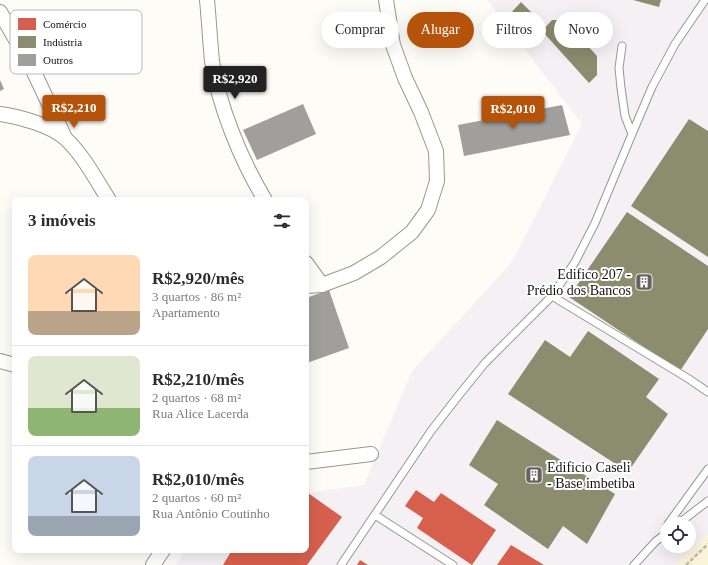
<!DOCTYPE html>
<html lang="pt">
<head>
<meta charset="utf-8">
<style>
	:root { --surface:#fff; --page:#f2f2f3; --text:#2b2b33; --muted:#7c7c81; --line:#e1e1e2; --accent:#b45309 }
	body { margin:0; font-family:"Times New Roman",serif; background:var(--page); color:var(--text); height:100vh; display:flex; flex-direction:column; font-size:15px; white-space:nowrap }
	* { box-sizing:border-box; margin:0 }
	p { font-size:13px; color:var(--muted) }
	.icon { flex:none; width:22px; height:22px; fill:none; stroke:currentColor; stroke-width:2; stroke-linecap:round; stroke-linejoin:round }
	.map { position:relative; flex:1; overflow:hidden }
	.side { position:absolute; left:12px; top:197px; width:297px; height:356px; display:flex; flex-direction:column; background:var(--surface); border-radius:8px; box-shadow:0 4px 16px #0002 }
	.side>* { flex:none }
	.banner { position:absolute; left:321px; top:12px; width:327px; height:36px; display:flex; gap:8px }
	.controls { position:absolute; left:660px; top:517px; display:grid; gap:8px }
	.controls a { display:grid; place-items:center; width:36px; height:36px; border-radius:50%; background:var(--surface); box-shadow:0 4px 16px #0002; font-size:20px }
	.price { position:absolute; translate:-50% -34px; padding:0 9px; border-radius:4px; background:var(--accent); color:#fff; font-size:13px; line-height:26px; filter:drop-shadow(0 1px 2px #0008) }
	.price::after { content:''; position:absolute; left:50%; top:24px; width:12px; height:9px; margin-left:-6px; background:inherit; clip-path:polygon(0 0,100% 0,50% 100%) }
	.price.active { background:#222; color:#fff }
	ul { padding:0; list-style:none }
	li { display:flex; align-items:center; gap:12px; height:100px; padding:0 16px }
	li+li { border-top:1px solid var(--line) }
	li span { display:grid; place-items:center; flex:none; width:112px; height:80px; border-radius:8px; color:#555 }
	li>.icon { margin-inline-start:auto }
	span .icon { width:48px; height:48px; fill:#fffc; stroke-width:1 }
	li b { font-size:17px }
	h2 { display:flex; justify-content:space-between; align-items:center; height:48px; padding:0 16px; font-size:17px }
	.tag { padding:0 14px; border-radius:18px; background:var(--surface); box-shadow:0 4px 16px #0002; font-size:14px; line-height:36px }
	.tag.active { background:var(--accent); color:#fff }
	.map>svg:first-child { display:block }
</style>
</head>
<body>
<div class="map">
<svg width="708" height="565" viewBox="0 0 708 565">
	<rect width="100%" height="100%" fill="#fdfcf7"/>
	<!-- industrial -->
	<path fill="#f5f0f3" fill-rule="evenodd" d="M487,0H708V534L676,565H176L185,550H306V493L364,485L412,371L512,262L582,124ZM667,524H689V546H667Z"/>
	<!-- sand -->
	<path fill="#fcf4d9" d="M708,534V565H676Z"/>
	<!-- shops -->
	<path fill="#d6604d" d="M416,490L434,502L441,493L496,530L472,565L417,528L423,518L405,506Z
		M308,493L342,517L307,565H223L232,550H306V496Z
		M511,545L544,565H497Z
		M360,560L368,565H357Z"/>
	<!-- industry -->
	<path fill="#8c8c6e" d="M633,0H661L659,7Z
		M521,2L537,18L525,32L509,15Z
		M552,20H564L597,56V75L589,83L542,31Z
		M689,119L708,131V257L631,206Z
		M627,212L708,266V329L680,371L569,297Z
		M588,331L659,379L646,397L668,414L628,472L508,394L545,340L570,357Z
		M497,420L615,494L587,544L563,526L548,549L484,505L498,484L469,465Z"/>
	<!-- building -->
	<path fill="#a19f9c" d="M0,80L4,89L0,91Z
		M303,104L316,134L257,160L243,130Z
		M562,105L570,135L464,156L458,125Z
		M329,290L349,348L307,363L306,360V298Z"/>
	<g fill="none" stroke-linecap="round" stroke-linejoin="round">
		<defs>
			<path id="lane" d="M632,134L652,87L675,44L705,0
				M552,296L689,379L708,392
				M375,515L453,565
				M668,524L708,469
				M678,524L708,501
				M341,565L431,431L459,395L485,363L552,296L575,262L595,223L632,134L625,116L621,88L619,68L622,46
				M634,565L656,541L667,533"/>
			<path id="street" d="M207,0C209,20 210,41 212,61C219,107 241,160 265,200
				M0,12L32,68L65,138
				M0,114C20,117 51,125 66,139C84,156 96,180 109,200
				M306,263L322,285
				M306,286L322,285L354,273L381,257L412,232L428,210L437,181L436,151L421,112L405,78L393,45L386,0
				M0,361L15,365
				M306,462L371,454
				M153,565L163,550"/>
		</defs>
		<!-- lane casing -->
		<use href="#lane" stroke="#979795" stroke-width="9"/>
		<!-- street casing -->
		<use href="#street" stroke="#979795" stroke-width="16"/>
		<!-- path -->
		<path stroke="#b9b9b8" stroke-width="2.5" stroke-dasharray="4 2" stroke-linecap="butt" d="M686,565L708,544"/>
		<!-- lane -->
		<use href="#lane" stroke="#fffffe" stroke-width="7"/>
		<!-- street -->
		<use href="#street" stroke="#fffffe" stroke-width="14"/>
	</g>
	<!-- icons -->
	<defs>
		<symbol id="building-square" viewBox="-11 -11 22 22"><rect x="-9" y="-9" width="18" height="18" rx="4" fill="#646362" stroke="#fff"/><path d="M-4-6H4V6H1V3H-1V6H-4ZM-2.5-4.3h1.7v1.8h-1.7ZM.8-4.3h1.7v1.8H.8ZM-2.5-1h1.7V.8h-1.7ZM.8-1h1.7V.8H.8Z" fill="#fff"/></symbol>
	</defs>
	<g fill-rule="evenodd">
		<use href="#building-square" x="634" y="272" width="20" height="20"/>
		<use href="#building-square" x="524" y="465" width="20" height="20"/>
	</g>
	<g text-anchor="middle" stroke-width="4" stroke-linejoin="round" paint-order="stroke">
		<!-- poi labels -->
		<g font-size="14" fill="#111" stroke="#fff" text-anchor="end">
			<text x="631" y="279">Edifico 207 -<tspan x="631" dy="16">Prédio dos Bancos</tspan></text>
			<text x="547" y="472" text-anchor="start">Edificio Caseli<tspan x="547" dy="16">- Base imbetiba</tspan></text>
		</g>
	</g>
	<!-- legend -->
	<rect x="10" y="10" width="132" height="64" rx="6" fill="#fff" stroke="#b8b8b8" stroke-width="1"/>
	<rect x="18" y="18" width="18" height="12" fill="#d6604d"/>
	<rect x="18" y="36" width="18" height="12" fill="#8c8c6e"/>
	<rect x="18" y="54" width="18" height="12" fill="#a19f9c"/>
	<g font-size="11" fill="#111">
		<text x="43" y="28">Comércio</text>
		<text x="43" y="46">Indústria</text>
		<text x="43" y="64">Outros</text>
	</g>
</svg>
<div class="controls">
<a><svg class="icon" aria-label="locate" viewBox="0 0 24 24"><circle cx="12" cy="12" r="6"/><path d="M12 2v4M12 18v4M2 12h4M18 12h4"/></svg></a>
</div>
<b class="price active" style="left:235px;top:100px">R$2,920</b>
<b class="price" style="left:74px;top:129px">R$2,210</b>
<b class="price" style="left:513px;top:130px">R$2,010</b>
<div class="banner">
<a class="tag">Comprar</a>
<a class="tag active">Alugar</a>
<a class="tag">Filtros</a>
<a class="tag">Novo</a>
</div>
<section class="side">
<h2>3 imóveis<svg class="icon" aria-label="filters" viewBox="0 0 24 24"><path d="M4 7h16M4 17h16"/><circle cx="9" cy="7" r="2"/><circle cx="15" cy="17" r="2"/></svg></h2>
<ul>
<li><span style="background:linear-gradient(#ffd9b3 70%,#b9a48a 0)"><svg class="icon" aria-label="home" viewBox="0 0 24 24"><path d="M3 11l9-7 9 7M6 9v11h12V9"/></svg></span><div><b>R$2,920/mês</b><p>3 quartos · 86 m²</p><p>Apartamento</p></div></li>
<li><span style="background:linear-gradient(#dfe7d0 65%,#8fb573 0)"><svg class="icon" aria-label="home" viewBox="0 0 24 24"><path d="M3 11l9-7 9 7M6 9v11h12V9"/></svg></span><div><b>R$2,210/mês</b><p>2 quartos · 68 m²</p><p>Rua Alice Lacerda</p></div></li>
<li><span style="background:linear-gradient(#c9d6e8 75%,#9aa5b1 0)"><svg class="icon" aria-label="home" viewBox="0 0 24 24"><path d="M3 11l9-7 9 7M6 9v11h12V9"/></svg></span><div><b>R$2,010/mês</b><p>2 quartos · 60 m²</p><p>Rua Antônio Coutinho</p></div></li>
</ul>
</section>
</div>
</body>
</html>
